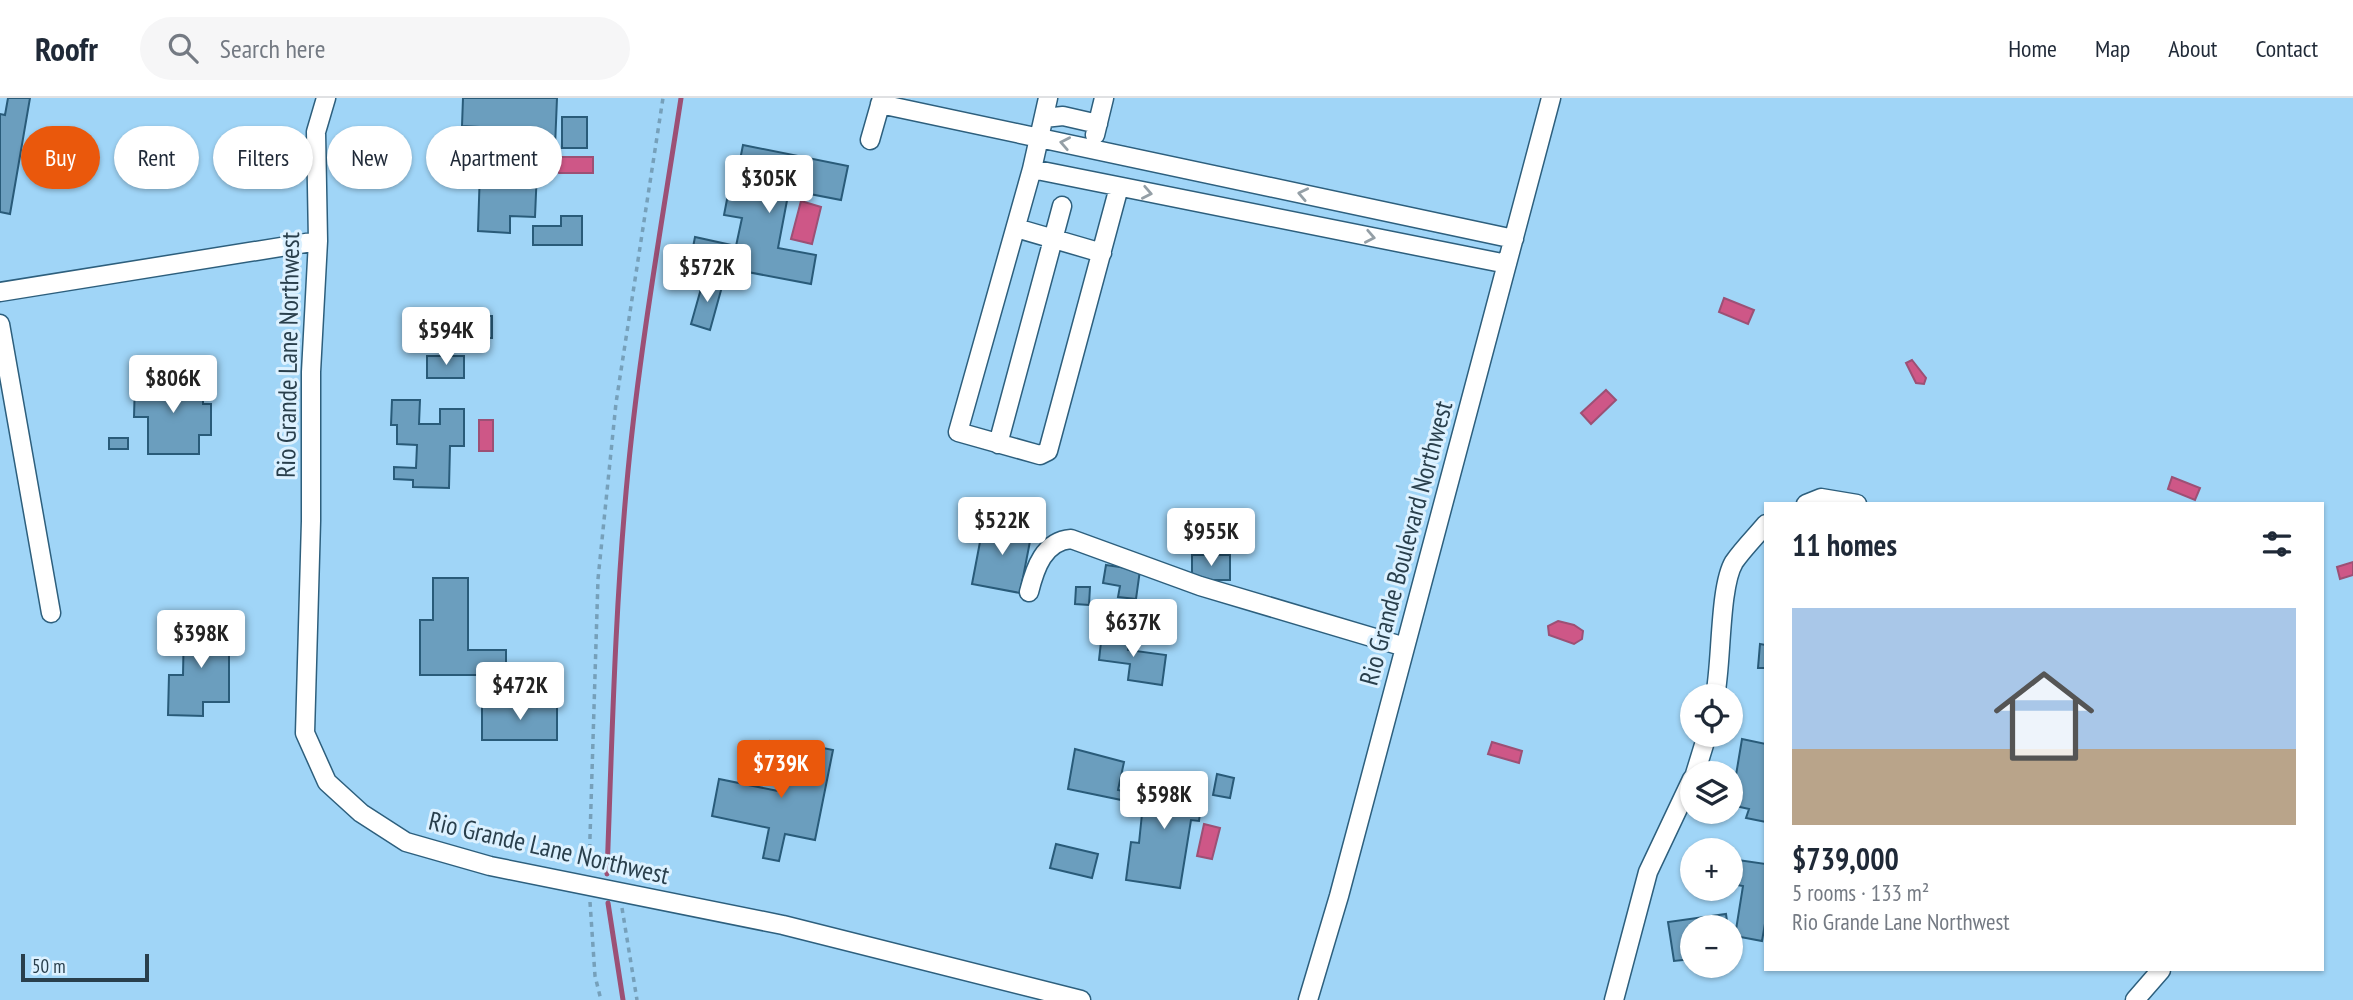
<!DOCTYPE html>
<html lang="en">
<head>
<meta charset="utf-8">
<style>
	:root { --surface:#fff; --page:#f6f6f7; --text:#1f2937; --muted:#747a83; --line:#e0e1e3; --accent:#ea580c }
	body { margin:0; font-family:"PT Sans Narrow",sans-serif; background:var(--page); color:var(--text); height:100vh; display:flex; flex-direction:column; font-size:26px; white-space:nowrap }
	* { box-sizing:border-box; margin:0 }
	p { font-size:23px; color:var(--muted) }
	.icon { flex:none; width:38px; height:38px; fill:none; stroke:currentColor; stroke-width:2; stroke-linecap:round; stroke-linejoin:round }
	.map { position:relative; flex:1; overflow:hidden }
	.drawer { position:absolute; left:1764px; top:404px; width:560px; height:469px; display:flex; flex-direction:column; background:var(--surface); border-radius:0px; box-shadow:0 2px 5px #0004 }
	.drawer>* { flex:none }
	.top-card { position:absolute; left:21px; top:28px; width:665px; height:63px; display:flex; gap:14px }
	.fabs { position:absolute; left:1680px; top:586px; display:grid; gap:14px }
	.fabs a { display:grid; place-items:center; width:63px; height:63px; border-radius:50%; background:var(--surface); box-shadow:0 2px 5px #0004; font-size:35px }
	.scale { position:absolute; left:21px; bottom:18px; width:128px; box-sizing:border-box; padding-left:7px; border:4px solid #293f4c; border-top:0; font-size:19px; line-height:24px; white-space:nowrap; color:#293f4c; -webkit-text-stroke:5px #dcf1ff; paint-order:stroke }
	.price { position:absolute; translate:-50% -60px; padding:0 16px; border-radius:7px; background:#fff; color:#222; font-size:23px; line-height:46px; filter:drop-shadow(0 2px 4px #0008) }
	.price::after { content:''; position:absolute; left:50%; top:42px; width:21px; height:16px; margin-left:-10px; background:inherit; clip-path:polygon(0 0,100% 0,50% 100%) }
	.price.selected { background:var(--accent); color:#fff }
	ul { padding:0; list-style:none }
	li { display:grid; align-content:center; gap:14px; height:371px; padding:0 28px }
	li span { display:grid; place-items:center; height:217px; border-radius:0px; color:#555 }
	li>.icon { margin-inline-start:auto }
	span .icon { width:126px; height:126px; fill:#fffc; stroke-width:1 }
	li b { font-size:30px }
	h2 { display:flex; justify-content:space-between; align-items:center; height:84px; padding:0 28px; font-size:30px }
	.tag { padding:0 24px; border-radius:32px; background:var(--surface); box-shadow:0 2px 5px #0004; font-size:24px; line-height:63px }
	.tag.selected { background:var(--accent); color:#fff }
	header { display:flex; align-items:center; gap:42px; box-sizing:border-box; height:98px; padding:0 35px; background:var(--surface); border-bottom:2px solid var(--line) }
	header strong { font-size:33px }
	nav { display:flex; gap:38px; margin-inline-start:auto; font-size:24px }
	.search { width:490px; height:63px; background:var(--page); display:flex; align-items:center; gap:18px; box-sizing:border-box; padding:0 24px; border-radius:38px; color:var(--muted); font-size:26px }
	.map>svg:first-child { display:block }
</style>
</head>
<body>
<header>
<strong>Roofr</strong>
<div class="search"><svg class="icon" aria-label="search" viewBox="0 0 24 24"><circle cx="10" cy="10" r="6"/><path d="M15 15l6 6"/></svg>Search here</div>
<nav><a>Home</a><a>Map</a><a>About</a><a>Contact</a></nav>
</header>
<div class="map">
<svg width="2353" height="902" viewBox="0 0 2353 902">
	<rect width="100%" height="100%" fill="#a0d5f7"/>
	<!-- water -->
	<path fill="#ce5787" stroke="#9c5075" stroke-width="2" d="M559,59H593V75H559L555,69Z
		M801,103L821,109L812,146L791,141Z
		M1724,200L1754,212L1748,226L1719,214Z
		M1912,262L1926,280L1924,286L1916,285L1906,265Z
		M1606,292L1616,302L1591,326L1581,315Z
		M479,322H493V353H479Z
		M2172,379L2200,390L2195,402L2168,391Z
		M2353,464V477L2340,481L2337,469Z
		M1558,523L1574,527L1583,533L1582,541L1574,546L1549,537L1548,528Z
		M769,643L779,659L749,677L739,661Z
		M1492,644L1522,653L1519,665L1488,656Z
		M1204,726L1220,730L1212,761L1197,758Z"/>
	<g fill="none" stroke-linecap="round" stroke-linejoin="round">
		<!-- stream -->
		<path stroke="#9c5075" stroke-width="5" d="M607,776C612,641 615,507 628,373C640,248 662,124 681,0
			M608,805L623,902"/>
	</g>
	<!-- building -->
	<path fill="#6b9ebe" stroke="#295b79" stroke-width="2" d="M8,0H30L10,116L0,114V16L5,17Z
		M463,0H557L555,49L538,48L535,119L510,118V135L478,133L480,72H467L468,58H478L479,29L462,28Z
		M562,19H587V50H562Z
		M743,47L848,68L841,102L789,92L778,150L816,157L811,186L700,165L697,182L687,180L695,139L736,148L742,120L724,117L730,86L749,90L752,74L738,72Z
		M561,118H582V147H533V128H561Z
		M704,180L723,185L710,232L691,226Z
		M476,218H492V240H464V227H476Z
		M427,258H464V280H427Z
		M135,283H203V306H211V337H199V356H148V319H134Z
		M392,302H420L419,326H440V311H464V348H450L449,390L413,389V382L394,381V369L416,370L417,347L397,346V327H391Z
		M109,340H128V351H109Z
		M984,423L1032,433L1020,495L972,486Z
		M1192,457H1230V482H1192Z
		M1106,467L1140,472L1136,501L1118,499L1120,488L1103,485Z
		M433,480H468V552H506V577H420V522H433Z
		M1076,489H1090L1089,507L1075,506Z
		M184,525H229V604H203V618L168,617L169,577H183Z
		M1102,535L1130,538L1128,552L1166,557L1162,587L1128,582L1130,566L1099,562Z
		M1760,546L1766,547V570H1758Z
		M482,606H557V642H482Z
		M1742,641L1766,646V724L1746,720L1749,711L1731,707Z
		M793,644L833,652L815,742L785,736L779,763L763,760L769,730L712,718L719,681L783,694Z
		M1075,651L1124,664L1118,692L1133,695L1131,704L1068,691Z
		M1217,676L1234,680L1230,700L1213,697Z
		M1146,677L1204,686L1199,723L1191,722L1180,790L1126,782L1131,744L1139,745Z
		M1056,746L1098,756L1092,780L1050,770Z
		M1731,761L1766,766V820L1762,843L1735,838L1743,788L1731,786Z
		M1726,816L1728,830H1692V861L1674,863L1668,824Z"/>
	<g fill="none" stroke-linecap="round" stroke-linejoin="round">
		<defs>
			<path id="minor" d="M326,0L316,34L318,143L311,274V423L305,635L327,684L361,715L406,744L490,768L783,827L1081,902
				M1048,0L1032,71L958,334L1040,357L1048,353L1119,89
				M880,6L1514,141
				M1044,20L1063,18L1098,26
				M1095,37L1104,0
				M870,42L882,0
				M1032,71L1507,166
				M1016,130L1102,155
				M0,194L318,143
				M0,226L51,515
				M998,346L1062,108
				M1806,406L1821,400L1857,406
				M1029,494C1035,470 1044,443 1071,441L1200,488L1405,549
				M1715,598C1722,565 1719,489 1734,464C1743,451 1756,438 1766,426
				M1695,676L1707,637
				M1308,902L1339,798L1551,0
				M1614,902L1648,774L1692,681
				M2135,902L2161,872"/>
		</defs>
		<!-- minor casing -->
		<use href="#minor" stroke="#2d5f7d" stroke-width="21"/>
		<!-- path -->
		<path stroke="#76a0ba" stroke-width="3.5" stroke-dasharray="5 5" stroke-linecap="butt" d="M589,771L598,481L616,305L663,0
			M590,804L595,878L601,902
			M622,810L637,902"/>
		<!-- minor -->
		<use href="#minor" stroke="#fff" stroke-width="18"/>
	</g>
	<!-- one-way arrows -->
	<defs><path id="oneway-chevron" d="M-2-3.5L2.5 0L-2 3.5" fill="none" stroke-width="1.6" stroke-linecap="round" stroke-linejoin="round" transform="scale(1.75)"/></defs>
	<g stroke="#949fa6">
		<use href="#oneway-chevron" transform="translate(1065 45) rotate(-169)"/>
		<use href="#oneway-chevron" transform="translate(1147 95) rotate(11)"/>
		<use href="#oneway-chevron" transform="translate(1303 96) rotate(-168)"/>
		<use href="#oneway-chevron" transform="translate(1370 139) rotate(11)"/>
	</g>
	<g text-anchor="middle" stroke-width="6" stroke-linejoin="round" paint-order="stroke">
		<!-- street labels -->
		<g font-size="26" fill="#293f4c" stroke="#dcf1ff">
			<text transform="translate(288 257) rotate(-89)" y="9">Rio Grande Lane Northwest</text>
			<text transform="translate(1406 445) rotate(-75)" y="9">Rio Grande Boulevard Northwest</text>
			<text transform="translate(549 750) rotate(13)" y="9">Rio Grande Lane Northwest</text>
		</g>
	</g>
</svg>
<div class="fabs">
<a><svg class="icon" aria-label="locate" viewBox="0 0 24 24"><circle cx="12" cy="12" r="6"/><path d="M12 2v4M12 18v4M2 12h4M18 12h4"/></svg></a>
<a><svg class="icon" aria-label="layers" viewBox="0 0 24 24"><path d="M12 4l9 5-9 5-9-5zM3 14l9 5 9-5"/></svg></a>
<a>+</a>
<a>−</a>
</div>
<div class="scale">50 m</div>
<b class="price" style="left:769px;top:117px">$305K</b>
<b class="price" style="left:707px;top:206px">$572K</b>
<b class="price" style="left:446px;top:269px">$594K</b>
<b class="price" style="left:173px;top:317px">$806K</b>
<b class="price" style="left:1002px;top:459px">$522K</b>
<b class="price" style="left:1211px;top:470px">$955K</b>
<b class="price" style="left:1133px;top:561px">$637K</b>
<b class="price" style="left:201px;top:572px">$398K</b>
<b class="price" style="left:520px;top:624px">$472K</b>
<b class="price selected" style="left:781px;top:702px">$739K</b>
<b class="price" style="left:1164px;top:733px">$598K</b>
<div class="top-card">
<a class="tag selected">Buy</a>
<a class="tag">Rent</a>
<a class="tag">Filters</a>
<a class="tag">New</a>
<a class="tag">Apartment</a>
</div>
<section class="drawer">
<h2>11 homes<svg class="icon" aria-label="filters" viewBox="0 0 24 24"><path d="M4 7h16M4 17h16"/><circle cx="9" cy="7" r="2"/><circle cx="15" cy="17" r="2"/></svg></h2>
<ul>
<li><span style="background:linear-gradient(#a9c7e8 65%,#b9a48a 0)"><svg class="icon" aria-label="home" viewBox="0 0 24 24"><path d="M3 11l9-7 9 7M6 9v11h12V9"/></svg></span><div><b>$739,000</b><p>5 rooms · 133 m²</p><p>Rio Grande Lane Northwest</p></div></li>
</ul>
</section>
</div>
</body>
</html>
